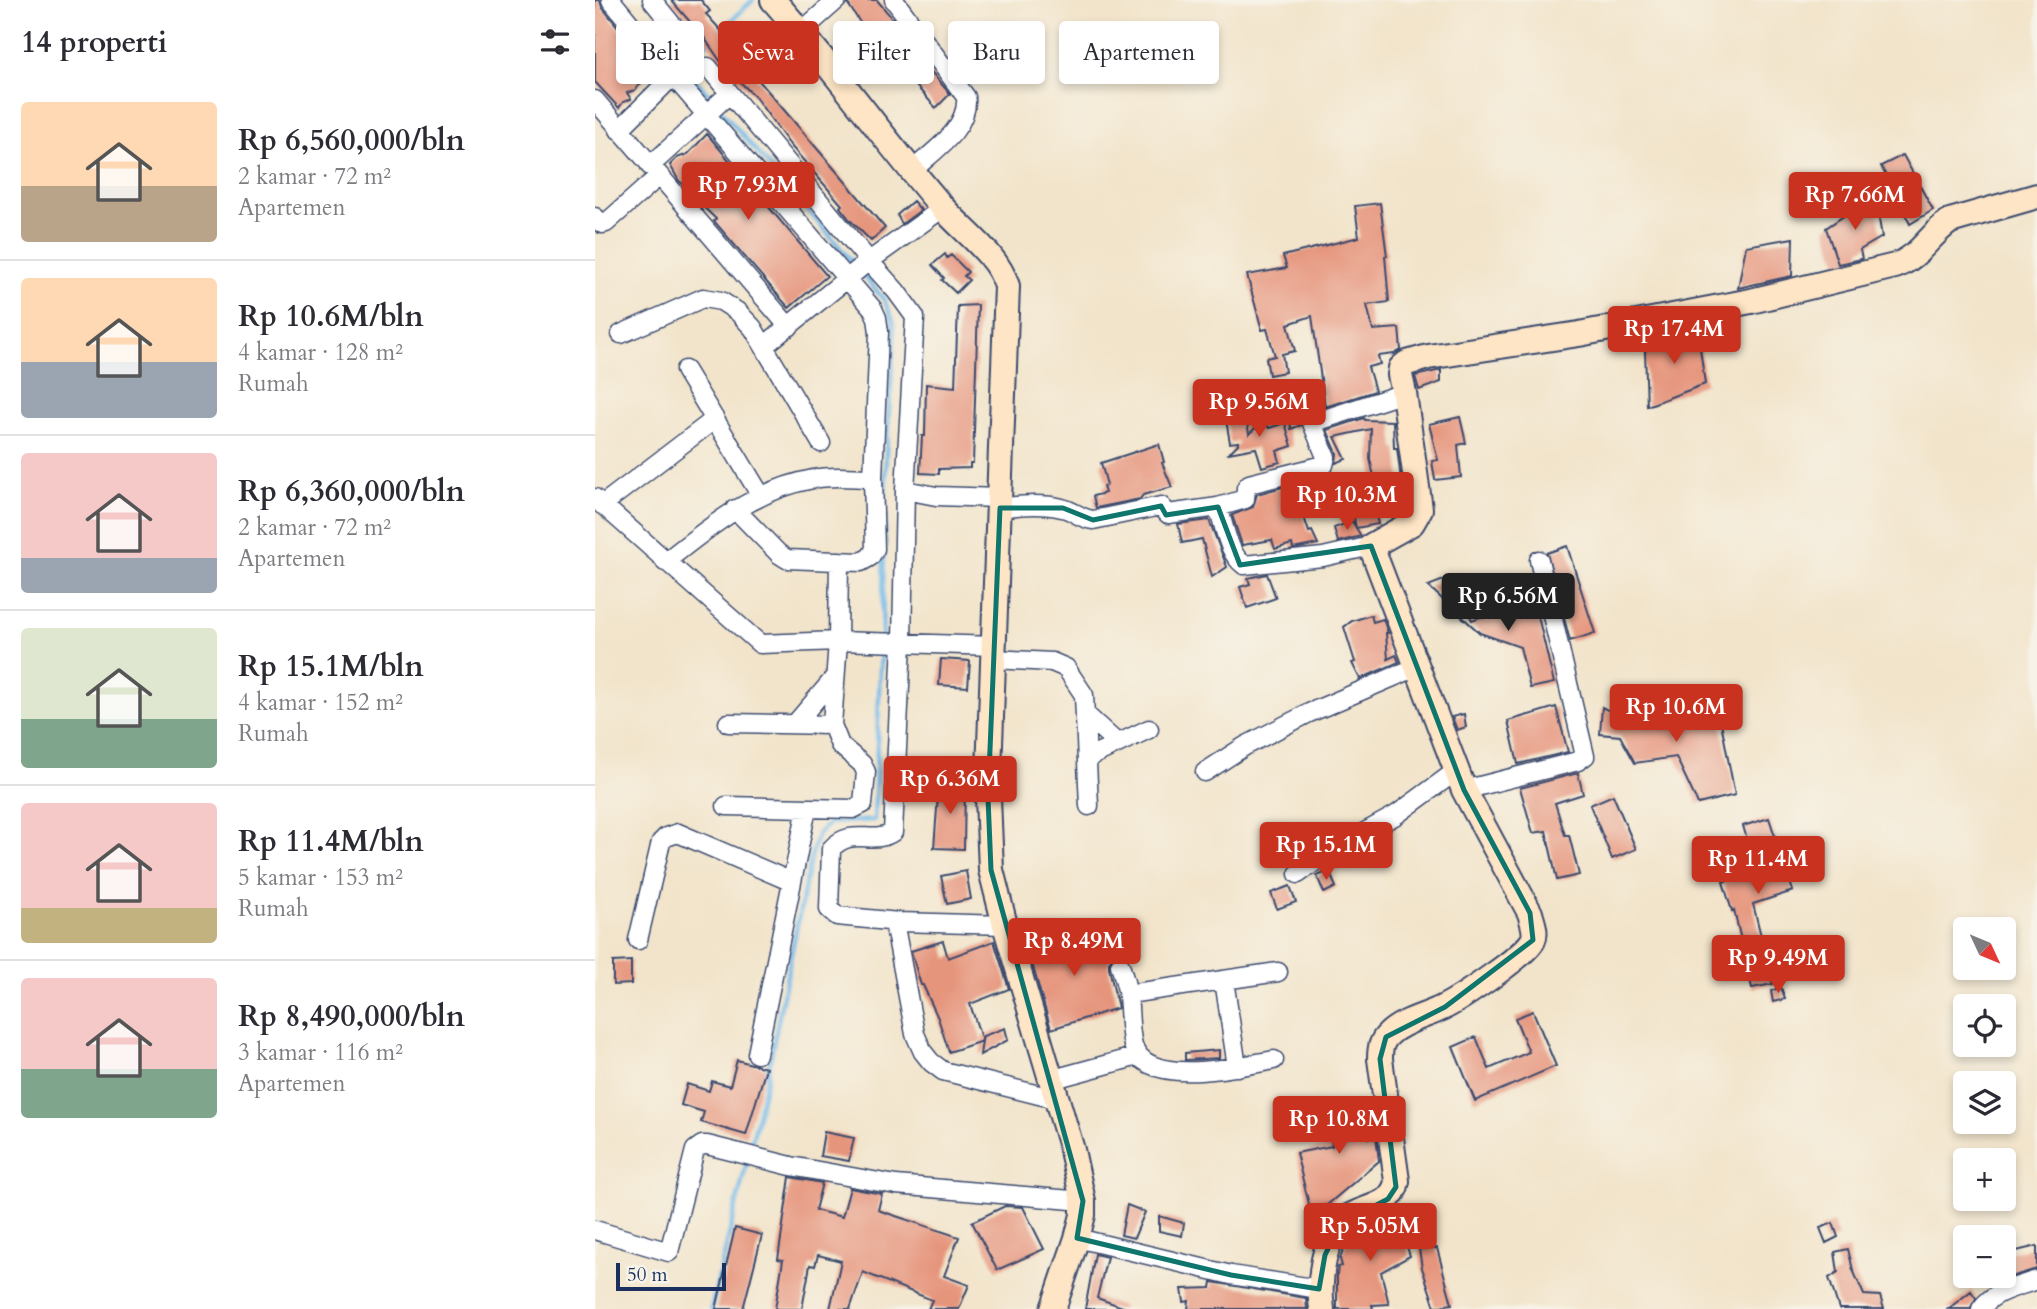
<!DOCTYPE html>
<html lang="id">
<head>
<meta charset="utf-8">
<style>
	:root { --surface:#fff; --page:#f2f2f3; --text:#2b2b33; --muted:#7c7c81; --line:#e1e1e2; --accent:#c8321e }
	body { margin:0; font-family:Cardo,serif; background:var(--page); color:var(--text); height:100vh; display:flex; flex-direction:column; font-size:26px; white-space:nowrap }
	* { box-sizing:border-box; margin:0 }
	p { font-size:23px; color:var(--muted) }
	.icon { flex:none; width:38px; height:38px; fill:none; stroke:currentColor; stroke-width:2; stroke-linecap:round; stroke-linejoin:round }
	.map { position:relative; flex:1; overflow:hidden }
	.drawer { display:flex; flex-direction:column; background:var(--surface); width:595px }
	.drawer>* { flex:none }
	.hud { position:absolute; left:21px; top:21px; width:665px; height:63px; display:flex; gap:14px }
	.needle { width:46px; rotate:134deg }
	.tools { position:absolute; left:1358px; top:917px; display:grid; gap:14px }
	.tools a { display:grid; place-items:center; width:63px; height:63px; border-radius:7px; background:var(--surface); box-shadow:0 4px 10px #0003; font-size:35px }
	.scale { position:absolute; left:21px; bottom:18px; width:110px; box-sizing:border-box; padding-left:7px; border:4px solid #1b2f5e; border-top:0; font-size:19px; line-height:24px; white-space:nowrap; color:#1b2f5e; -webkit-text-stroke:5px #f7f3e8; paint-order:stroke }
	.price { position:absolute; translate:-50% -60px; padding:0 16px; border-radius:7px; background:var(--accent); color:#fff; font-size:23px; line-height:46px; filter:drop-shadow(0 2px 4px #0008) }
	.price::after { content:''; position:absolute; left:50%; top:42px; width:21px; height:16px; margin-left:-10px; background:inherit; clip-path:polygon(0 0,100% 0,50% 100%) }
	.price.current { background:#222; color:#fff }
	ul { padding:0; list-style:none }
	li { display:flex; align-items:center; gap:21px; height:175px; padding:0 21px }
	li+li { border-top:2px solid var(--line) }
	li span { display:grid; place-items:center; flex:none; width:196px; height:140px; border-radius:7px; color:#555 }
	li>.icon { margin-inline-start:auto }
	span .icon { width:84px; height:84px; fill:#fffc; stroke-width:1 }
	li b { font-size:30px }
	h2 { display:flex; justify-content:space-between; align-items:center; height:84px; padding:0 21px; font-size:30px }
	.chip { padding:0 24px; border-radius:7px; background:var(--surface); box-shadow:0 4px 10px #0003; font-size:24px; line-height:63px }
	.chip.current { background:var(--accent); color:#fff }
	main { display:flex; flex:1; min-height:0 }
	.map>svg:first-child { display:block }
</style>
</head>
<body>
<main>
<section class="drawer">
<h2>14 properti<svg class="icon" aria-label="filters" viewBox="0 0 24 24"><path d="M4 7h16M4 17h16"/><circle cx="9" cy="7" r="2"/><circle cx="15" cy="17" r="2"/></svg></h2>
<ul>
<li><span style="background:linear-gradient(#ffd9b3 60%,#b9a48a 0)"><svg class="icon" aria-label="home" viewBox="0 0 24 24"><path d="M3 11l9-7 9 7M6 9v11h12V9"/></svg></span><div><b>Rp 6,560,000/bln</b><p>2 kamar · 72 m²</p><p>Apartemen</p></div></li>
<li><span style="background:linear-gradient(#ffd9b3 60%,#9aa5b1 0)"><svg class="icon" aria-label="home" viewBox="0 0 24 24"><path d="M3 11l9-7 9 7M6 9v11h12V9"/></svg></span><div><b>Rp 10.6M/bln</b><p>4 kamar · 128 m²</p><p>Rumah</p></div></li>
<li><span style="background:linear-gradient(#f6c9c9 75%,#9aa5b1 0)"><svg class="icon" aria-label="home" viewBox="0 0 24 24"><path d="M3 11l9-7 9 7M6 9v11h12V9"/></svg></span><div><b>Rp 6,360,000/bln</b><p>2 kamar · 72 m²</p><p>Apartemen</p></div></li>
<li><span style="background:linear-gradient(#dfe7d0 65%,#7fa58c 0)"><svg class="icon" aria-label="home" viewBox="0 0 24 24"><path d="M3 11l9-7 9 7M6 9v11h12V9"/></svg></span><div><b>Rp 15.1M/bln</b><p>4 kamar · 152 m²</p><p>Rumah</p></div></li>
<li><span style="background:linear-gradient(#f6c9c9 75%,#c2b280 0)"><svg class="icon" aria-label="home" viewBox="0 0 24 24"><path d="M3 11l9-7 9 7M6 9v11h12V9"/></svg></span><div><b>Rp 11.4M/bln</b><p>5 kamar · 153 m²</p><p>Rumah</p></div></li>
<li><span style="background:linear-gradient(#f6c9c9 65%,#7fa58c 0)"><svg class="icon" aria-label="home" viewBox="0 0 24 24"><path d="M3 11l9-7 9 7M6 9v11h12V9"/></svg></span><div><b>Rp 8,490,000/bln</b><p>3 kamar · 116 m²</p><p>Apartemen</p></div></li>
</ul>
</section>
<div class="map">
<svg width="1442" height="1309" viewBox="0 0 1442 1309">
	<rect width="100%" height="100%" fill="#f7f3e8"/>
	<filter id="ink" filterUnits="userSpaceOnUse"><feTurbulence type="fractalNoise" baseFrequency=".0143" numOctaves="2"/><feDisplacementMap in="SourceGraphic" scale="14" xChannelSelector="R" yChannelSelector="G"/><feConvolveMatrix kernelMatrix="1 2 1 2 8 2 1 2 1" color-interpolation-filters="sRGB"/></filter>
	<filter id="wash" filterUnits="userSpaceOnUse"><feTurbulence type="fractalNoise" baseFrequency=".00686" numOctaves="4" result="noise"/><feDisplacementMap in="SourceGraphic" scale="28" xChannelSelector="R" yChannelSelector="G"/><feGaussianBlur stdDeviation="1.57" result="paint"/><feColorMatrix in="noise" values="0 0 0 0 0 0 0 0 0 0 0 0 0 0 0 0 0 1.4 0 .05"/><feComposite in="paint" operator="in"/></filter>
	<g filter="url(#wash)">
		<rect width="100%" height="100%" fill="#f2e4ca"/>
		<g fill="none" stroke-linecap="round" stroke-linejoin="round">
			<!-- stream -->
			<path stroke="#71bae9" stroke-width="4.5" d="M123,33L158,0
				M116,39L88,65L119,101
				M124,108L260,265
				M266,272L289,300L298,320L299,340L291,453L287,638
				M154,1153L171,1081L216,855L223,834L234,823L279,820L286,646
				M116,1309L152,1161"/>
		</g>
		<g id="blocks">
			<!-- building -->
			<path fill="#e6957d" d="M0,0H5L7,7L27,32L41,57L45,56L59,75L51,78L40,90L32,93L36,99L28,102L24,108L0,82Z
				M76,0H106L115,11L111,14L130,35L149,60L148,62L290,228L276,241L255,220L245,207L247,205L195,145L160,97L126,62L104,30L103,31Z
				M253,0H282L303,25L322,50L320,53L355,94L341,108L268,27L253,4Z
				M112,134L232,276L194,308L119,221L121,219L99,198L103,194L84,181L75,165L82,158L93,154Z
				M1308,155L1338,210L1315,224L1286,166Z
				M1280,195L1287,237L1265,250L1267,259L1243,264L1231,228Z
				M318,201L326,210L307,224L302,215Z
				M785,203L792,256H790L794,302L772,305L778,330L804,328L806,350L799,354L783,356L785,364L773,367L780,391L730,407L717,316L693,324L700,351L687,354L690,372L674,375L671,358L680,356L672,329L667,330L652,275L692,268L688,256L764,237L760,206Z
				M1198,238L1197,276L1143,288L1151,246Z
				M350,254L352,258L356,255L373,272L369,276L374,280L361,293L347,280L349,278L337,265Z
				M383,305L378,463H375V468L344,469V474L325,473L327,436H330L331,384L360,387L363,306Z
				M1102,326L1110,384L1052,406L1050,351L1082,330Z
				M846,370V382L824,390L820,376Z
				M714,402L716,411L708,416L706,425L696,429L694,410Z
				M651,416L654,434L668,421L674,428L690,423L697,446L682,451L685,462L667,467L661,448L634,453L643,444V442L635,443L631,420Z
				M865,417L871,443L863,445L866,477L840,480L837,461L843,460L834,424Z
				M769,418L770,420L798,421L799,448H802L809,504L805,505L796,477L780,481L775,459L776,429L740,437L751,459L741,463L742,453L732,430Z
				M564,444L569,462L567,463L577,487L548,495L545,499L501,508L498,496L510,493L508,486L512,485L506,463Z
				M695,485L697,504L704,502L714,532L717,531L723,544L698,549L697,544L680,549L677,540L647,545L637,515L658,507L662,494Z
				M776,492L783,524L761,528L755,496Z
				M614,520L632,567L617,577L607,539L587,543L583,524Z
				M757,521L766,536L743,542L739,528Z
				M972,546L1000,633L975,641L952,553Z
				M672,574L681,598L652,608L645,587L655,584L653,578Z
				M854,578L877,620L885,617L914,615L941,608L959,683L935,688L925,647L885,633L833,586Z
				M776,615L778,622L788,619L793,633H791L793,659L801,655L804,662L765,679L757,663L760,662L749,627L757,621Z
				M346,659L375,661L373,687L344,685Z
				M1051,688L1063,721L1124,712L1140,795L1103,804L1081,757L1040,763L1025,736L1005,734L1007,707L1036,722L1027,697Z
				M961,707L973,752L923,764L913,721Z
				M869,714L871,727L862,730L857,717Z
				M983,773L988,794L960,803L970,835H974L984,875L962,880L951,831L938,833L925,788Z
				M344,782L370,783L369,849L339,848Z
				M1018,795L1041,849L1017,859L995,805Z
				M1174,818L1198,891L1158,904L1178,984L1157,988L1139,910L1137,911L1128,882L1162,871L1148,826Z
				M371,871L376,899L352,904L346,876Z
				M734,871L741,887L729,893L722,876Z
				M695,886L701,902L682,909L676,893Z
				M516,936L519,956L514,962V968L523,1008L456,1029L431,943Z
				M348,941L353,958L399,941L414,989L375,1004L387,1041L388,1036L410,1028L413,1040L385,1055L387,1041L354,1052L343,1018L328,985H326L316,951Z
				M36,961V984L18,985V962Z
				M1186,987L1190,999L1178,1002L1176,991Z
				M938,1011L961,1066L880,1101L858,1047L881,1037L894,1069L934,1052L920,1018Z
				M624,1050V1058L590,1060V1053Z
				M142,1060L171,1068L151,1135L106,1122L109,1112L86,1105L92,1084L114,1091L117,1081L135,1086Z
				M731,1104L768,1106L773,1138L781,1136L784,1161L732,1205L715,1208L701,1153L737,1146Z
				M229,1132L259,1138L254,1161L225,1156Z
				M195,1177L227,1183L220,1210L247,1217L255,1188L287,1194L283,1210L364,1237L349,1276L374,1285L364,1309H333L337,1300L268,1272L255,1309H235L246,1261L223,1255L220,1266L215,1265L207,1309H180L188,1260L183,1259Z
				M532,1205L550,1212L539,1238L526,1235Z
				M410,1206L428,1207L449,1249L402,1270L377,1222Z
				M800,1211L815,1256L786,1272L794,1304L777,1305L778,1309H742V1275L743,1267L747,1266L745,1259L751,1243L761,1230Z
				M564,1216L589,1223L587,1236L564,1231Z
				M1238,1223L1243,1237L1231,1243L1225,1228Z
				M140,1228L167,1235L148,1309H121Z
				M1442,1246V1269L1409,1279V1254Z
				M842,1248L857,1304L840,1307L827,1268L824,1249Z
				M1253,1249L1258,1270L1269,1295L1285,1296L1289,1309H1244L1234,1278L1243,1272L1240,1252Z
				M500,1254L512,1257L502,1298L528,1307L527,1309H490Z
				M617,1282L711,1298L712,1309H593L594,1301L589,1302L587,1289L616,1288Z
				M1376,1291L1381,1298L1375,1309H1353Z"/>
		</g>
	</g>
	<g filter="url(#ink)">
		<use href="#blocks" fill-opacity="0" stroke="#3b4a6e" stroke-width="2"/>
		<g fill="none" stroke-linecap="round" stroke-linejoin="round">
			<defs>
				<path id="street" d="M16,0L78,76L278,309L282,318L284,332L278,478
					M57,0L92,43
					M299,0L371,97C374,129 338,151 318,170
					M207,31L242,0
					M113,67L274,261L301,291L320,317L310,490L341,496L405,498
					M0,100L194,327
					M24,130L78,76
					M55,166L134,94
					M0,217L7,224L11,223L64,176
					M26,334L108,298L126,301L143,312L158,328L226,443
					M169,346L270,264L348,208
					M90,370L166,496
					M0,498L165,644L243,641L400,646
					M7,505L120,419
					M623,507C629,524 633,554 649,565L728,557L776,546
					M405,508C424,505 447,503 467,508C478,510 486,519 498,520L566,506L573,514L623,507L650,499L651,488L654,484L729,465L731,457L717,423L809,393
					M70,562C115,526 160,490 218,479C237,475 259,478 278,478L280,549L275,557L266,562L192,559L184,554L140,509
					M399,659L457,662L471,668L489,695L494,806
					M490,714L523,744
					M133,723L237,725
					M200,724L240,677
					M492,758L554,729
					M610,772L650,746L714,713L824,666
					M869,790L983,761L990,756L944,560
					M131,806L258,809L268,804L271,772L267,764L245,745L237,725L243,641L244,561
					M703,874L732,853L801,815L861,771
					M304,922L242,916L234,909L236,849C257,826 278,846 298,832L307,643L310,490
					M410,925L304,922L300,927L320,1034L328,1052L336,1062L348,1071L460,1099
					M43,940L66,842L71,837L83,833L197,882
					M525,965C528,975 532,986 533,997C535,1012 534,1030 538,1045C551,1089 646,1066 679,1060
					M629,980L642,1067
					M533,994L683,972
					M162,1054L212,808
					M455,1080L543,1056
					M0,1230L74,1252L100,1150L107,1145H112L196,1166L301,1185L488,1201
					M482,1238L636,1275L724,1289
					M1386,1309C1398,1291 1422,1287 1442,1280"/>
				<path id="secondary" d="M178,0C238,67 289,140 348,208C369,232 402,254 412,286L393,798L396,870L410,925L477,1150L488,1201V1215L482,1238L458,1309
					M727,1309C723,1282 728,1235 752,1218C770,1206 798,1207 802,1181L785,1059C785,1049 786,1041 794,1034C807,1021 831,1016 847,1008C864,1000 931,955 938,940C942,932 937,921 935,913L869,790L776,546L817,523L825,509L809,393L805,375L806,368L812,363L833,357L984,334L1156,301L1300,266C1324,258 1334,235 1355,221L1442,196"/>
			</defs>
			<!-- street casing -->
			<use href="#street" stroke="#3b4a6e" stroke-width="21"/>
			<!-- secondary casing -->
			<use href="#secondary" stroke="#3b4a6e" stroke-width="28"/>
			<!-- street -->
			<use href="#street" stroke="#fff" stroke-width="18"/>
			<!-- secondary -->
			<use href="#secondary" stroke="#fde5c5" stroke-width="24"/>
		</g>
	</g>
	<!-- marked area -->
	<path fill="none" stroke="#0f766e" stroke-width="5" stroke-linejoin="round" d="M566,506L571,515L623,507L645,565L776,546L869,790L935,913L938,940L850,1007L791,1037L785,1059L801,1187L793,1199L745,1224L730,1255L724,1289L636,1275L482,1238L488,1201L396,870L393,798L405,508H468L498,520Z"/>
</svg>
<div class="tools">
<a><svg class="needle" viewBox="-14 -14 28 28"><path d="M0-13l5 13h-10z" fill="#e53935"/><path d="M0 13l5-13h-10z" fill="#7c7c81"/></svg></a>
<a><svg class="icon" aria-label="locate" viewBox="0 0 24 24"><circle cx="12" cy="12" r="6"/><path d="M12 2v4M12 18v4M2 12h4M18 12h4"/></svg></a>
<a><svg class="icon" aria-label="layers" viewBox="0 0 24 24"><path d="M12 4l9 5-9 5-9-5zM3 14l9 5 9-5"/></svg></a>
<a>+</a>
<a>−</a>
</div>
<div class="scale">50 m</div>
<b class="price" style="left:153px;top:222px">Rp 7.93M</b>
<b class="price" style="left:1260px;top:232px">Rp 7.66M</b>
<b class="price" style="left:1079px;top:366px">Rp 17.4M</b>
<b class="price" style="left:664px;top:439px">Rp 9.56M</b>
<b class="price" style="left:752px;top:532px">Rp 10.3M</b>
<b class="price current" style="left:913px;top:633px">Rp 6.56M</b>
<b class="price" style="left:1081px;top:744px">Rp 10.6M</b>
<b class="price" style="left:355px;top:816px">Rp 6.36M</b>
<b class="price" style="left:731px;top:882px">Rp 15.1M</b>
<b class="price" style="left:1163px;top:896px">Rp 11.4M</b>
<b class="price" style="left:479px;top:978px">Rp 8.49M</b>
<b class="price" style="left:1183px;top:995px">Rp 9.49M</b>
<b class="price" style="left:744px;top:1156px">Rp 10.8M</b>
<b class="price" style="left:775px;top:1263px">Rp 5.05M</b>
<div class="hud">
<a class="chip">Beli</a>
<a class="chip current">Sewa</a>
<a class="chip">Filter</a>
<a class="chip">Baru</a>
<a class="chip">Apartemen</a>
</div>
</div>
</main>
</body>
</html>
